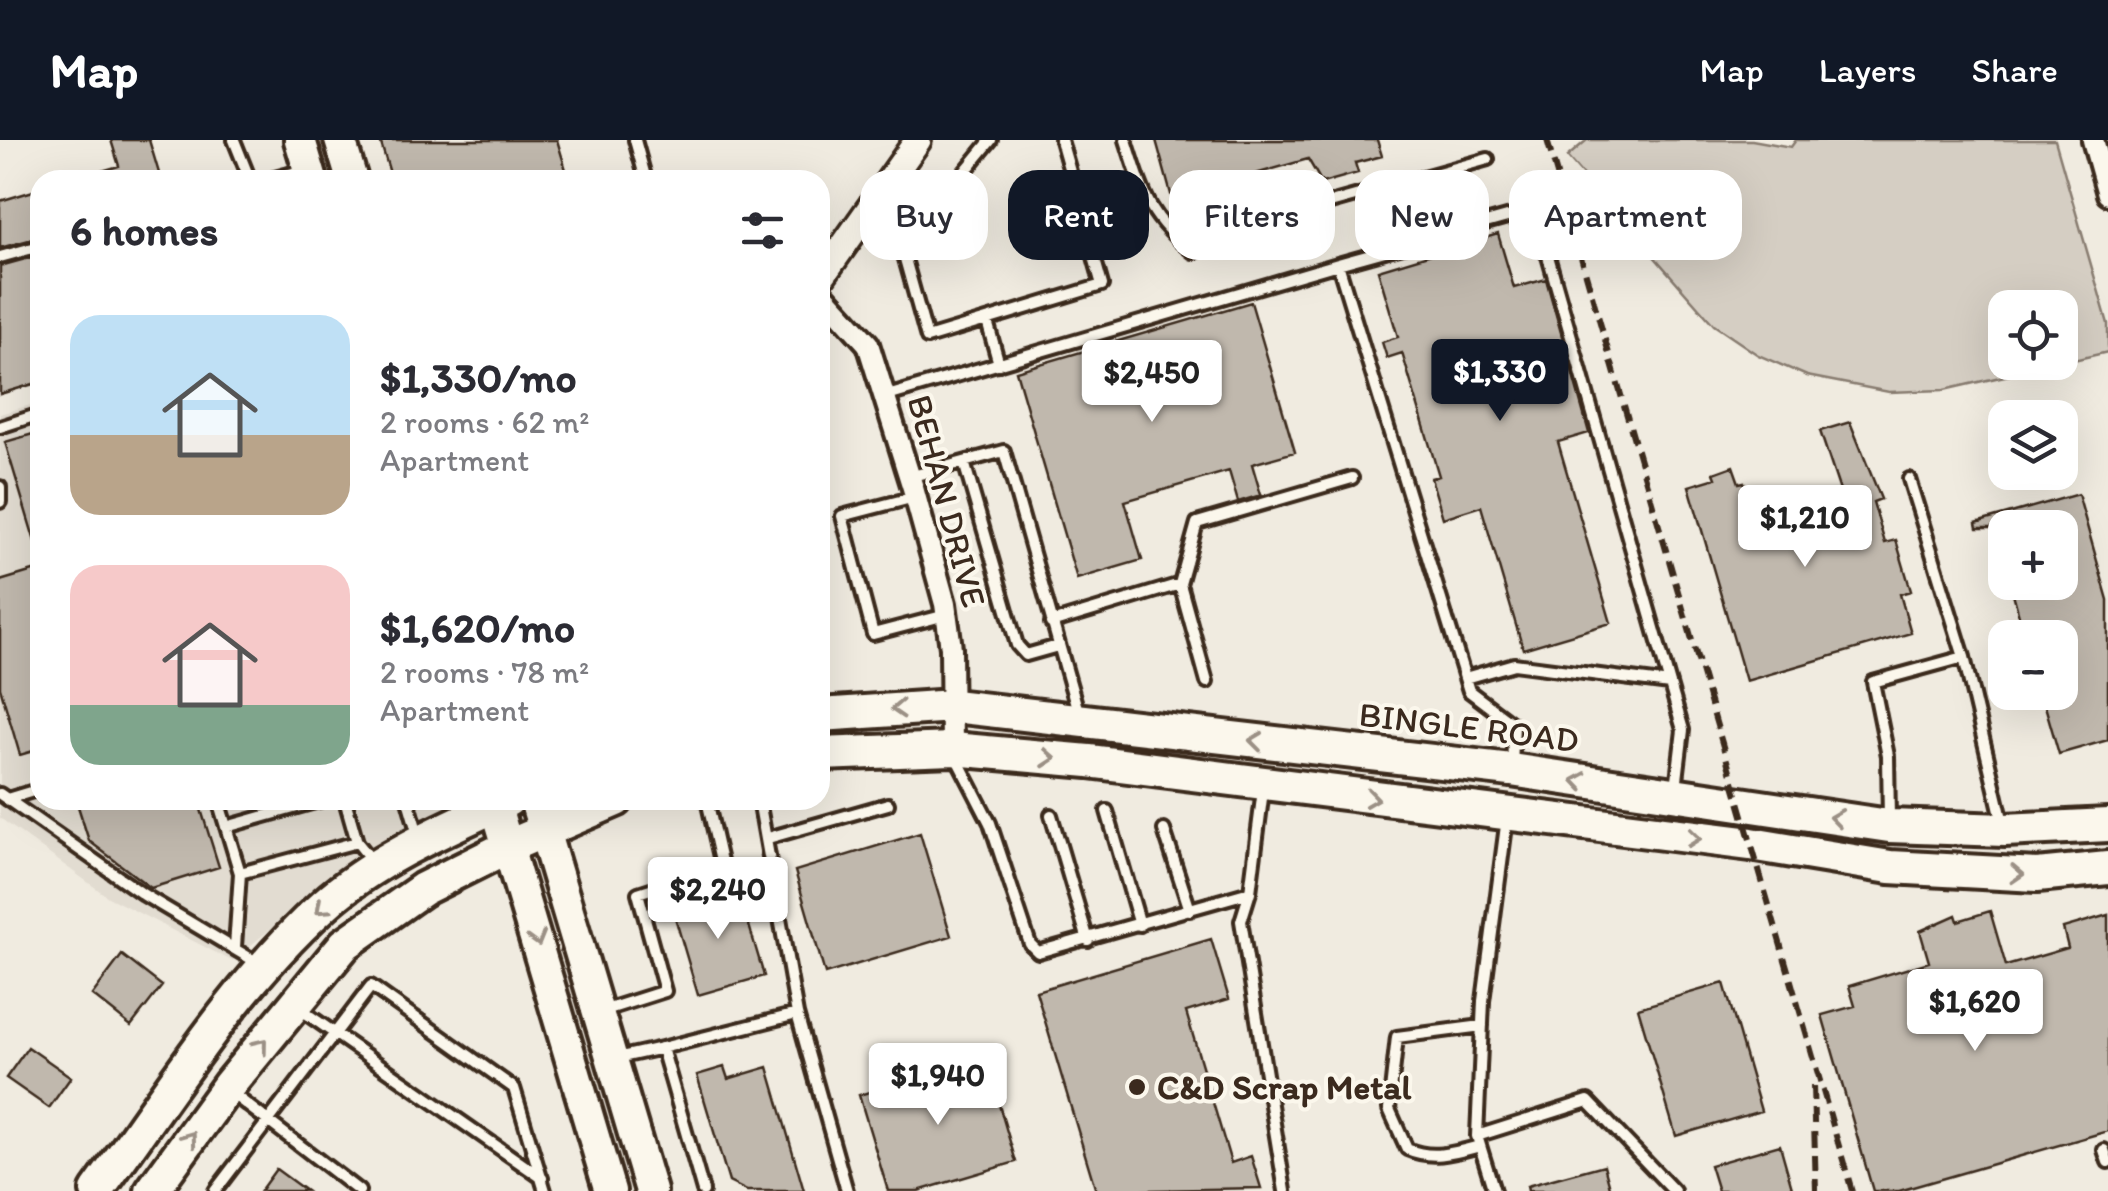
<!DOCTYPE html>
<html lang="en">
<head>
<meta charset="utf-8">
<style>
	:root { --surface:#fff; --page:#f2f2f3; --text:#2b2b33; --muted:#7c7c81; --accent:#111827 }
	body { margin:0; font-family:Itim,sans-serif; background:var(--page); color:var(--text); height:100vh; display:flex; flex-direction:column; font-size:38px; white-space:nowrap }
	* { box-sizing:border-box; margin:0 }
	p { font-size:32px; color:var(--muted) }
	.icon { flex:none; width:55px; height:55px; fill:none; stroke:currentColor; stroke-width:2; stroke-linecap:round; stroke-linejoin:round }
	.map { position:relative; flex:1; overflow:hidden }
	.side { position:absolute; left:30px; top:30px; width:800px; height:640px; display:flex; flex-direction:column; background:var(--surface); border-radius:30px; box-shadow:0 10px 40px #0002 }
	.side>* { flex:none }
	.banner { position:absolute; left:860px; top:30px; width:950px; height:90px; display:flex; gap:20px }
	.buttons { position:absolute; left:1988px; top:150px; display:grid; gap:20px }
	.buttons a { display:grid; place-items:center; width:90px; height:90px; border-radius:20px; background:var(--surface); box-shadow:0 10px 40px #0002; font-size:50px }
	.price { position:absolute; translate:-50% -85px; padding:0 22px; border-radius:10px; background:#fff; color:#222; font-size:32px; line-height:65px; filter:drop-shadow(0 2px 5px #0008) }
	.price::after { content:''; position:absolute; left:50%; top:60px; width:30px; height:22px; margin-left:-15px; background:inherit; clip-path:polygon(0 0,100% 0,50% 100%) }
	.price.current { background:var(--accent); color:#fff }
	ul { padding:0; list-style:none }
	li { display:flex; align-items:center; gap:30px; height:250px; padding:0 40px }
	li span { display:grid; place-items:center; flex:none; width:280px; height:200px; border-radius:30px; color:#555 }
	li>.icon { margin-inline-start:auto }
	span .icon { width:120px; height:120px; fill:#fffc; stroke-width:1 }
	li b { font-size:42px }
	h2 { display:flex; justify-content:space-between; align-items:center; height:120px; padding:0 40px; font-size:42px }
	.chip { padding:0 35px; border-radius:30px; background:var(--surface); box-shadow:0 10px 40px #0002; font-size:35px; line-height:90px }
	.chip.current { background:var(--accent); color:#fff }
	header { display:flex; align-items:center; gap:60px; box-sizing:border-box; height:140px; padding:0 50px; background:var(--accent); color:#fff }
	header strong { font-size:48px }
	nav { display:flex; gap:55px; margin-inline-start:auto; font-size:35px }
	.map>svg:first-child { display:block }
</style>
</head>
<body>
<header>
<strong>Map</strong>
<nav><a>Map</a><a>Layers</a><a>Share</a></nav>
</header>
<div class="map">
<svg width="2108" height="1051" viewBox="0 0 2108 1051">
	<rect width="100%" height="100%" fill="#f0ebe0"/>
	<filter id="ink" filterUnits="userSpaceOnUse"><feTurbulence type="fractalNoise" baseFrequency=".01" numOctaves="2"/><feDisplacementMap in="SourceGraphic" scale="20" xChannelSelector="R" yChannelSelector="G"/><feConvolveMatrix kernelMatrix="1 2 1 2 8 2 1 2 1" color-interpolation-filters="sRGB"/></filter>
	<g filter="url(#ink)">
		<!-- built -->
		<path fill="#e2dcd1" d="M40,262V660H457L447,672L374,712L305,760L232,821L108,757L0,678V274Z"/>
		<!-- green -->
		<path fill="#d5cec3" stroke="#887c70" stroke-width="2.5" fill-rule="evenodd" d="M1587,0H1752L1791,7L1796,0H2055L2108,184V212L1944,250L1889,252L1807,236L1758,215L1714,185L1567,17ZM2005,168H2060V222H2005Z"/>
		<!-- building -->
		<path fill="#c0b8ad" stroke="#3b2a1e" stroke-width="2.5" d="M111,0H149L161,40H85V36L119,26Z
			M380,0H557L569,40H392Z
			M1156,0H1377L1382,16L1355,23L1358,33L1322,43L1308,19L1172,58Z
			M40,49V97L0,108V61Z
			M1498,94L1514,148L1546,139L1589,293L1558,302L1611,483L1523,509L1481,366L1443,378L1431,338L1439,336L1402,213L1387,218L1382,202L1398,197L1378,130Z
			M40,115V242L0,254V126Z
			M1251,162L1295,312L1252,324L1261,355L1238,362L1229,331L1125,361L1142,420L1077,439L1016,231Z
			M1850,282L1881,359L1873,362L1885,403L1896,400L1911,451L1900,454L1911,493L1746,541L1689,346L1716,338L1714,333L1733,326L1739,343L1744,342L1760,397L1847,372L1820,291Z
			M40,292V404L36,405L5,302Z
			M2078,354L2108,460V600L2059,614L2041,552H2060V498H2025L2010,442H2060V388H1977L1976,383Z
			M40,429V609L20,615L0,547V441Z
			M76,660H198L219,727L151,748L89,701Z
			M920,693L951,796L825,834L795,731Z
			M738,748L764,836L698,855L672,767Z
			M1990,771L2006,826L2068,808L2063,788L2108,775V991L1899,1051H1873L1822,875L1855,866L1849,846L1929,822L1920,791L1956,775L1958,781Z
			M1211,799L1229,859L1186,872L1231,1023L1251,1016L1261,1048L1096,1051L1036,851Z
			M122,815L162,846L131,886L92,855Z
			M1724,843L1761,971L1676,996L1638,868Z
			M28,907L71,937L49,968L6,938Z
			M985,918L1016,1022L918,1051H888L859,955Z
			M724,927L728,939L768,927L804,1051H747L729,1042L697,935Z
			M1780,1005L1793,1051H1718L1710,1025Z
			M1604,1025L1611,1051H1528L1527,1046Z
			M276,1029L306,1051H260Z"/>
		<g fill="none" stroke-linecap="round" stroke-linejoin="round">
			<defs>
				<path id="service" d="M234,0L250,40
					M635,0L646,40
					M991,0L902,108L927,198L1102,145L1061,0
					M1126,0C1143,53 1148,77 1193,112L1262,93L1280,77L1488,19
					M268,40L307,29
					M0,117L40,106
					M987,181L999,224
					M884,257L1338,124
					M0,287L40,274
					M964,322L1017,505L1026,515L1058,506
					M909,337L1004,311L1079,575
					M1909,339L1964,517
					M0,347V362
					M915,357L842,376L873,494L946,475
					M1180,444L1207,542
					M1051,483L1180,444L1197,383L1352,338
					M1465,538L1514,524L1670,544
					M956,617L990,683L1030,804L1038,812L1250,752
					M1512,624L1514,585L1469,551L1338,124L1518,74L1548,116L1683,590L1676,648
					M1263,650L1250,752L1241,781L1285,1051
					M0,654L144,755L258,823
					M7,659L40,649
					M218,660L240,733L235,807
					M345,660L357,702L373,722
					M408,660L419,698
					M759,660L797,874L847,1051
					M1107,671L1140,785
					M1051,675L1088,800
					M1889,680L1888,616L1873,542L1964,517L2003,683
					M226,687L322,660
					M1164,690L1190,770
					M768,698L888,664
					M240,733L357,702
					M297,867L542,1038
					M599,872L665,851L638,753L722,726L707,660
					M662,908L797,874
					M617,918L662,908L703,1051
					M229,951L359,1051
					M1477,996L1588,961L1674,1051
					M1480,1006C1454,1013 1432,1020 1407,1009L1389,969L1397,897L1482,886
					M2104,1010L2108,1022
					M215,1051L371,846L514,948L545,1051
					M1494,1051L1477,996L1483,861L1507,678"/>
				<path id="minor" d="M2093,0L2108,54
					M820,151L868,204L913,348L945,464L951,508L952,609"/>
				<path id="tertiary" d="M820,139L918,0"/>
				<path id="secondary" d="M300,0L312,40
					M340,0L352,40
					M494,660L610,1051
					M535,660L651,1051"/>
				<path id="primary" d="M820,575L953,566L1511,630L1889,686L2005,690L2108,685
					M820,614L952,609L1089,621L1751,704L1890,727L2037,735L2108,728
					M97,1051C168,954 234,846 324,765C375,719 445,689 508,660
					M152,1051L229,945L345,804L423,749L509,706L616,660"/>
			</defs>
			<!-- service casing -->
			<use href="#service" stroke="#3b2a1e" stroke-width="18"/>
			<!-- minor casing -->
			<use href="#minor" stroke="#3b2a1e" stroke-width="28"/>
			<!-- tertiary casing -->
			<use href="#tertiary" stroke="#3b2a1e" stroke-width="32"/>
			<!-- secondary casing -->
			<use href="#secondary" stroke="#3b2a1e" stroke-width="38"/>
			<!-- primary casing -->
			<use href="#primary" stroke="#3b2a1e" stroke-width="40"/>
			<!-- service -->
			<use href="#service" stroke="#fbf7ec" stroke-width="10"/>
			<!-- minor -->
			<use href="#minor" stroke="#fbf7ec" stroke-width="20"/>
			<!-- tertiary -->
			<use href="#tertiary" stroke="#fbf7ec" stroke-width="25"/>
			<!-- secondary -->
			<use href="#secondary" stroke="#fbf7ec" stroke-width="30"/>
			<!-- primary -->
			<use href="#primary" stroke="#fbf7ec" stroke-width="32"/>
			<!-- rail -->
			<path stroke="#3b2a1e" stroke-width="6" stroke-dasharray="15 8" stroke-linecap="butt" d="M1547,0L1852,1051
				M1813,946L1816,1051"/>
		</g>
		<!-- one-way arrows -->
		<defs><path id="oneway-chevron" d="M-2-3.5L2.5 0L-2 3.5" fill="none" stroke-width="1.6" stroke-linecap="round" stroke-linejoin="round" transform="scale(2.5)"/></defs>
		<g stroke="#9b9085">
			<use href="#oneway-chevron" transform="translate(898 569) rotate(177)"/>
			<use href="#oneway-chevron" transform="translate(1256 601) rotate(-173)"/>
			<use href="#oneway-chevron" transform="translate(1049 618) rotate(5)"/>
			<use href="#oneway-chevron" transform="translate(1579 641) rotate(-171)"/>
			<use href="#oneway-chevron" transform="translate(1372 658) rotate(8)"/>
			<use href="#oneway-chevron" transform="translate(1836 678) rotate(-172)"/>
			<use href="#oneway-chevron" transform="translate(1694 698) rotate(6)"/>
			<use href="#oneway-chevron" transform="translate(2017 734) rotate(3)"/>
			<use href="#oneway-chevron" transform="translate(322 768) rotate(138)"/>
			<use href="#oneway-chevron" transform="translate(537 799) rotate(74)"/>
			<use href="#oneway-chevron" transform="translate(261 905) rotate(-51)"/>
			<use href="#oneway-chevron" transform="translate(190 998) rotate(-54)"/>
		</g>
	</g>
	<!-- markers -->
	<circle fill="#3b2a1e" stroke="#fbf7ec" stroke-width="4" cx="1137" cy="947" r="10"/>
	<g text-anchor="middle" stroke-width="8" stroke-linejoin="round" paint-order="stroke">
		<!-- street labels -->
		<g font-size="35" fill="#3b2a1e" stroke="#fbf7ec">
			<text transform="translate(947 361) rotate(75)" y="12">BEHAN DRIVE</text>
			<text transform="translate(1469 587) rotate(7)" y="12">BINGLE ROAD</text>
		</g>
		<!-- poi labels -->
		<g font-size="35" font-weight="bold" fill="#3b2a1e" stroke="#fbf7ec" text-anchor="start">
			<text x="1157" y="959">C&amp;D Scrap Metal</text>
		</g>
	</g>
</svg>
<div class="buttons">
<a><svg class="icon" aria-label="locate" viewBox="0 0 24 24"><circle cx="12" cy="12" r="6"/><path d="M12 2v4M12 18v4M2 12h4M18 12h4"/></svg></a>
<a><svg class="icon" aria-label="layers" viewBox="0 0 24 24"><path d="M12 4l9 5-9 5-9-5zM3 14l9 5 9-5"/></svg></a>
<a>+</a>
<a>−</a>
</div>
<b class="price current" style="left:1500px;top:284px">$1,330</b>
<b class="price" style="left:1152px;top:285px">$2,450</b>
<b class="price" style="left:1805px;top:430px">$1,210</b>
<b class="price" style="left:718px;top:802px">$2,240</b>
<b class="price" style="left:1975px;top:914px">$1,620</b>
<b class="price" style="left:938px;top:988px">$1,940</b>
<div class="banner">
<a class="chip">Buy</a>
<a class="chip current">Rent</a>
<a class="chip">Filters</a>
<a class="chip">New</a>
<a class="chip">Apartment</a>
</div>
<section class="side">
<h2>6 homes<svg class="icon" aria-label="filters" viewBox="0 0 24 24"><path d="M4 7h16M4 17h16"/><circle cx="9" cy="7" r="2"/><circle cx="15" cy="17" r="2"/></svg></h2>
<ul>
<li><span style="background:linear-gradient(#bfe0f5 60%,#b9a48a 0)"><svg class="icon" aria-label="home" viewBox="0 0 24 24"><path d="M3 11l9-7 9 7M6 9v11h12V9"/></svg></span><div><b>$1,330/mo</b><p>2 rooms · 62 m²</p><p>Apartment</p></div></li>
<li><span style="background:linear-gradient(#f6c9c9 70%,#7fa58c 0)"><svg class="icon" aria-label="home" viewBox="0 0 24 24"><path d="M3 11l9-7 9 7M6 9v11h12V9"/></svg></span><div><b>$1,620/mo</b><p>2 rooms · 78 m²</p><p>Apartment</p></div></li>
</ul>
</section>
</div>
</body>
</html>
